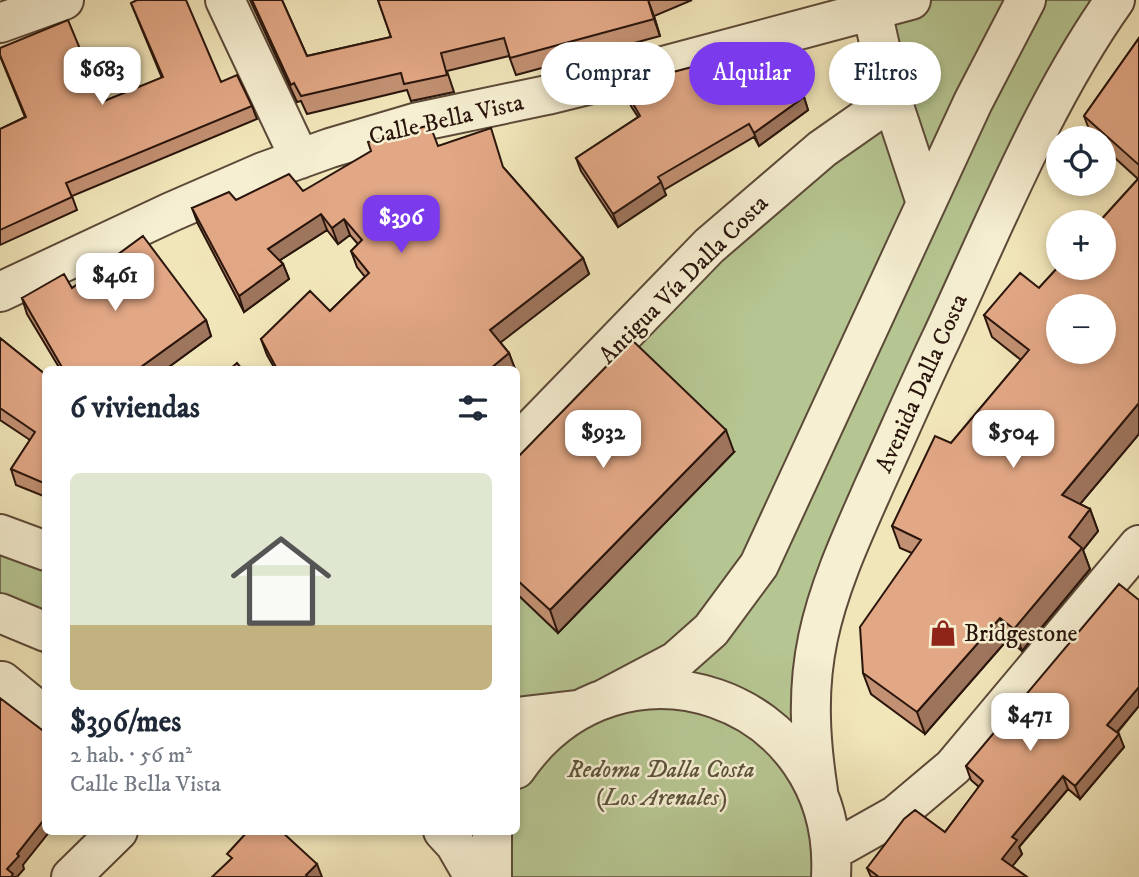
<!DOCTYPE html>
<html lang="es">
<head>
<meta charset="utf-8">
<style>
	:root { --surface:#fff; --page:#f2f2f3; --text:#1f2937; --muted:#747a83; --line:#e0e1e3; --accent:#7c3aed }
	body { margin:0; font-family:"IM FELL DW Pica",serif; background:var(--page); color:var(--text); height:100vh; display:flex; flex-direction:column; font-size:26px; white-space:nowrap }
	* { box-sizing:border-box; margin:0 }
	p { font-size:23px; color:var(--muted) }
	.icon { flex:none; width:38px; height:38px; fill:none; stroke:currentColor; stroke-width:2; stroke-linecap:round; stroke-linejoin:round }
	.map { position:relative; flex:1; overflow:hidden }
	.drawer { position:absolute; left:42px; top:366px; width:478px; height:469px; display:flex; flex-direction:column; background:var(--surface); border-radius:10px; box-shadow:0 4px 10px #0003 }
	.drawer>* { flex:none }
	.top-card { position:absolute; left:541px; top:42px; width:492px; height:63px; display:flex; gap:14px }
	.tools { position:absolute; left:1046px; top:126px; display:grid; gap:14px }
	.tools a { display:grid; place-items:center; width:70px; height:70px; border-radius:50%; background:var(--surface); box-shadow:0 4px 10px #0003; font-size:35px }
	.price { position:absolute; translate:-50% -60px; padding:0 16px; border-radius:14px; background:#fff; color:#222; font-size:23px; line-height:46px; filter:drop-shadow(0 2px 4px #0008) }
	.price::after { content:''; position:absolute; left:50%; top:42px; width:21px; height:16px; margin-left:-10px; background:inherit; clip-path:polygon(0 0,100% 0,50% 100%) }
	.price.active { background:var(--accent); color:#fff }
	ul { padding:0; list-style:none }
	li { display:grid; align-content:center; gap:14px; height:371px; padding:0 28px }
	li+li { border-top:2px solid var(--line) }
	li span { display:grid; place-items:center; height:217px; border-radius:10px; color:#555 }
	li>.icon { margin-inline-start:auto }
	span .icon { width:126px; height:126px; fill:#fffc; stroke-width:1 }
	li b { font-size:30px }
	h2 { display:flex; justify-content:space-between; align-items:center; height:84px; padding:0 28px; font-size:30px }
	.pill { padding:0 24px; border-radius:32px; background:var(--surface); box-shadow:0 4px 10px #0003; font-size:24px; line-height:63px }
	.pill.active { background:var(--accent); color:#fff }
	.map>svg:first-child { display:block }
</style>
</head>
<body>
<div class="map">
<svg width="1139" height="877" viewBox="0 0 1139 877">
	<rect width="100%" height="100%" fill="#f1e6ba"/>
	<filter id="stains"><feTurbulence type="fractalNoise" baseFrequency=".00286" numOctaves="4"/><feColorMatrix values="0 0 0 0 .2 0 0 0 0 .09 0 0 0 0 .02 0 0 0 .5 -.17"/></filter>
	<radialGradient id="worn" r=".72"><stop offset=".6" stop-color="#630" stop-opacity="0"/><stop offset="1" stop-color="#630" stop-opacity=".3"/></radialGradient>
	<!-- green -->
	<path fill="#b6c692" stroke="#706e4f" stroke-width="2" d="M911,0H1115L830,596L831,877H474L443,831H516V445L892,101L872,11Z
		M0,534L45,551V632L0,613Z"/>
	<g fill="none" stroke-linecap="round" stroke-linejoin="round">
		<defs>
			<path id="minor" d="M225,0L300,159
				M872,11L892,100L926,203
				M0,23L64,0
				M0,292L171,212L263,172L330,148L418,122L547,95L656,68L911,0
				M516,445L709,246L822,149L892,100
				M0,534L46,551
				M0,613L46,632
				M2,681L46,717
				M606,698L676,661L711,630L759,565L973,102L1026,0
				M516,717L576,710
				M516,769C619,619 841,695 831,877
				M818,791C810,739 807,690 818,638C829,585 853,534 875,484C897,436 918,387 941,339C993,228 1044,100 1115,0
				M443,831L455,844L474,877
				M832,851L896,815L953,767L1139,545
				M71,877L118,831
				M492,877V831"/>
		</defs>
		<!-- minor casing -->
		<use href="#minor" stroke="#5c4938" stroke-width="42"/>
		<!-- minor -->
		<use href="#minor" stroke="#f6efd2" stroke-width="38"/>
	</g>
	<!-- wall -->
	<path fill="#c29072" stroke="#2a150c" stroke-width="2" d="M250,0H282L307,56L391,37L378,0H692L654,16L660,36L516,75L509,56L447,71L454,92L411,101L407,90L307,114L301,101L297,102Z
		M131,3L221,82L252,106L257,119L72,196L77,210L0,245V129L25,117L0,56L102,102L162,78Z
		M1139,38V434L1080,504L1090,509L1098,531L1083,550L1090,569L1022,651L1008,639L925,734L871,694L863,673L912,553L900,548L892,526L951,443L1021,360L992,337L984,315L1039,288L1138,179L1104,148V138H1093L1092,137L1084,116Z
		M627,93L804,97L808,110L759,146L754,137L664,190L666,195L618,227L581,171L576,158L638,117L631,106Z
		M438,146L504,168L583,258L589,274L500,342L509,353L515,369H275L267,355L261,339L330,311L365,277L357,267L351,251L358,244L350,235L338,244L327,230L280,260L283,264L289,279L244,312L198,224L192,208L236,200L303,191Z
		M72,288L206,320L211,336L166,369H60L27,314L22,298Z
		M0,338L46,375V497L16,485L11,469L30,440L0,420Z
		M734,452L558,633L516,593V459Z
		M1139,600V706L1117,733L1124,747L1080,799L1068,789L1019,847L1022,854L1012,866L1027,877H871L867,868L945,832L979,787L971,780L966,766Z"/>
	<!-- shaded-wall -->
	<path fill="#9e755d" stroke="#2a150c" stroke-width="2" d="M648,0L654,16L660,36L654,19Z
		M804,97L808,110L759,146L754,133Z
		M661,182L666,195L618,227L613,214Z
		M321,214L327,230L274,264L268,249Z
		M344,219L350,235L338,244L332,228Z
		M583,258L589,274L496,346L490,330Z
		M283,264L289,279L244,312L239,296Z
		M206,320L211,336L166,369H138Z
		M509,353L515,369H490Z
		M1139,403V434L1070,516L1062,495Z
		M726,430L734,452L558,633L550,610Z
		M1090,509L1098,531L1083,550L1090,569L1022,651L1014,629L1069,537Z
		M1000,618L1008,639L925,734L917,712Z
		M1139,687V706L1112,738L1107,725Z
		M1119,734L1124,747L1080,799L1075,786Z
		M1063,776L1068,789L1019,847L1022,854L1007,873L1002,859L1012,837Z
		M46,817V831H50L23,865L24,869L17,877H10L7,869L17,854Z
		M317,864L322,877H307L306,875Z"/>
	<!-- building -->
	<path fill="#e2a785" stroke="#2a150c" stroke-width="2" fill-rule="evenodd" d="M137,0H186L221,82L237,75L252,106L66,183L72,197L0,230V129L26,117L0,55V48L68,20L102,102L163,77L131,3Z
		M252,0H282L307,56L391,37L378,0H648L654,19L510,58L504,38L441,53L447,75L404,84L401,73L301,96L294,83L291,85Z
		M1139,38V165L1084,116Z
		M772,46L804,97L754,133L749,124L658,177L661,182L613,214L576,158L640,116L627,93L654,77Z
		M430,125L438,146L491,128L503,167L583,258L490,330L509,353L490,369H418L417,368L416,369H277L261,339L310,291L330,311L369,273L351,251L362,240L344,219L332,228L321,214L268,249L283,264L239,296L192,208L229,192L236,200L289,174L303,191L371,151L368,142Z
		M1139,178V403L1062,495L1090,509L1069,537L1082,548L1014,629L1000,618L917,712L863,673L860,627L921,540L892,526L935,436L951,443L1029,350L984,315L1020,273L1039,288L1059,266V268H1104V222H1099ZM1059,306H1104V352H1059Z
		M143,236L206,320L138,369H63L22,298L64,274L72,288Z
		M0,338L46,375V484L11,469L35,432L0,408Z
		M632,340L726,430L550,610L516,579V459Z
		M237,363L242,369H230Z
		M1119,584L1139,600V687L1107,725L1119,734L1075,786L1063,776L1012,837L1017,840L1002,859L1027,877H879L867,868L904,819L915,810L945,832L983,781L966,766Z
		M0,698L46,733V817L17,854L19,856L7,869L13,874L11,877H0Z
		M248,831H281L317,864L306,875L308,877H212L232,858L227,854Z"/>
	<!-- icons -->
	<defs>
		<symbol id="shop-bare" viewBox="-9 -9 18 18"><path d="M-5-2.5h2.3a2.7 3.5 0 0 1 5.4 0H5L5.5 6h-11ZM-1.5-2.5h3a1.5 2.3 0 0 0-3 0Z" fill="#8f2418" stroke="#f6efd2" stroke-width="2.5" paint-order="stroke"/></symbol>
	</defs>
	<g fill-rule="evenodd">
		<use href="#shop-bare" x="924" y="614" width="38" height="38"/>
	</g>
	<g text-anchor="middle" stroke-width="5" stroke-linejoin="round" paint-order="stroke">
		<!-- street labels -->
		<g font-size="24" fill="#2a150c" stroke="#f6efd2">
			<text transform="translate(446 119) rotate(-13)" y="8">Calle Bella Vista</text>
			<text transform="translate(683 279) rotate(-45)" y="8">Antigua Vía Dalla Costa</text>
			<text transform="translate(921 383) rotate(-66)" y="8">Avenida Dalla Costa</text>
		</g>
		<!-- poi labels -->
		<g font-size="24" fill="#2a150c" stroke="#f6efd2" text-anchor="start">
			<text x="964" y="641">Bridgestone</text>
		</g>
		<!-- park labels -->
		<g font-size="24" font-style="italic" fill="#5b533b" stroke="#f6efd2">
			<text x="661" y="777">Redoma Dalla Costa<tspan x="661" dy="28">(Los Arenales)</tspan></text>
		</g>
	</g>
	<rect width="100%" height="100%" filter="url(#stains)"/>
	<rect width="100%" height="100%" fill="url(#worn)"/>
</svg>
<div class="tools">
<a><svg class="icon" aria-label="locate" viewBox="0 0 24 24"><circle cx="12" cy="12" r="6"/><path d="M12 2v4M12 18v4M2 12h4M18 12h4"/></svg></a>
<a>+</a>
<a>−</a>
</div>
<b class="price" style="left:102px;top:107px">$683</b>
<b class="price active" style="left:401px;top:255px">$396</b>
<b class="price" style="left:115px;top:313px">$461</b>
<b class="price" style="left:603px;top:470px">$932</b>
<b class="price" style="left:1013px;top:470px">$504</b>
<b class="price" style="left:1030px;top:753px">$471</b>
<div class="top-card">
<a class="pill">Comprar</a>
<a class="pill active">Alquilar</a>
<a class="pill">Filtros</a>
</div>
<section class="drawer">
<h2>6 viviendas<svg class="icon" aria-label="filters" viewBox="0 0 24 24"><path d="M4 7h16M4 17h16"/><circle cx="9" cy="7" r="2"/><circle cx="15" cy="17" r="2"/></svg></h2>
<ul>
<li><span style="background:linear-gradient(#dfe7d0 70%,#c2b280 0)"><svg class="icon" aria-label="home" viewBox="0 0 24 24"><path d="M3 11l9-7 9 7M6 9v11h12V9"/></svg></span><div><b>$396/mes</b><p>2 hab. · 56 m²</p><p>Calle Bella Vista</p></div></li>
</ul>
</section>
</div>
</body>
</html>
